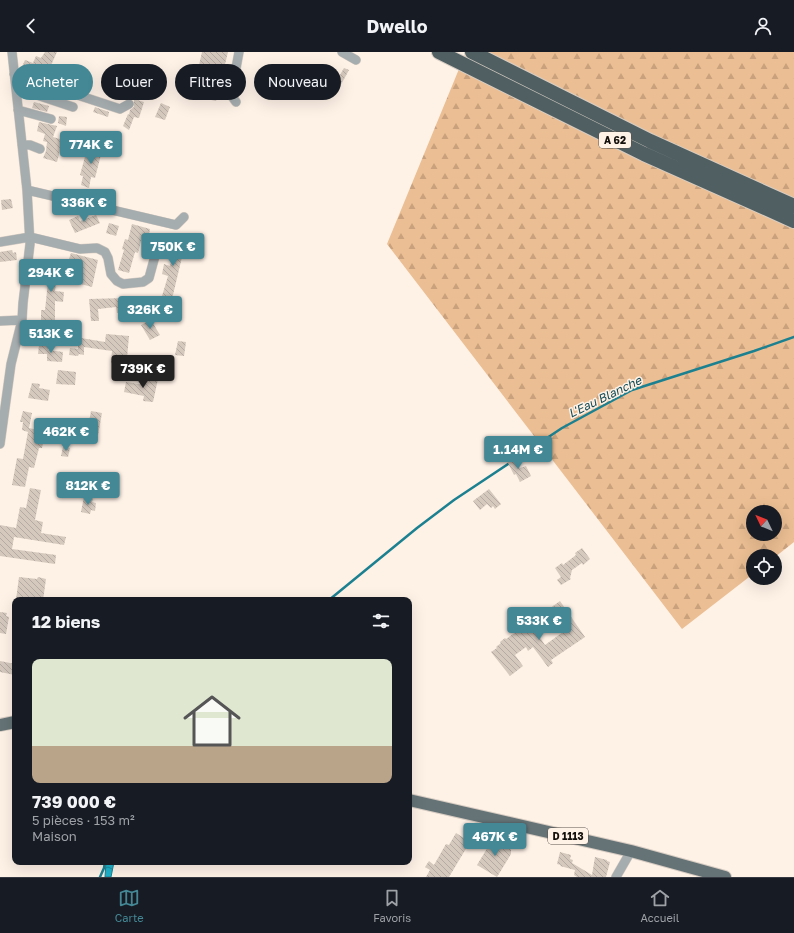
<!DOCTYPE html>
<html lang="fr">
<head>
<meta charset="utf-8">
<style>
	:root { --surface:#171b24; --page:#20242c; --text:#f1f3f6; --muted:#9ea1a6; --line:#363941; --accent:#448896 }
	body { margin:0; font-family:"Golos Text",sans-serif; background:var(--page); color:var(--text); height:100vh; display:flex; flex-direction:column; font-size:15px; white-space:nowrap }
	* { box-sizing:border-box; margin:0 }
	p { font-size:13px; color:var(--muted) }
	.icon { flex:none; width:22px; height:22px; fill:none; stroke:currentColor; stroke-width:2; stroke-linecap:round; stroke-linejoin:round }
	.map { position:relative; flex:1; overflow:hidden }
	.sheet { position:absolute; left:12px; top:545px; width:400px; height:268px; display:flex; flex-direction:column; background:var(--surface); border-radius:8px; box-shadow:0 4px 16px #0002 }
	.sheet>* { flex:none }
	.hud { position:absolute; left:12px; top:12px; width:400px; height:36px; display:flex; gap:8px }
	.needle { width:26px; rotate:313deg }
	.controls { position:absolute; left:746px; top:453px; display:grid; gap:8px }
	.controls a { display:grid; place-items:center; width:36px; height:36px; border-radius:50%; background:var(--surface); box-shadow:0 4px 16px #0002; font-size:20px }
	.price { position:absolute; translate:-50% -34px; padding:0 9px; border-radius:4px; background:var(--accent); color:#fff; font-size:13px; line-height:26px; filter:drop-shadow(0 1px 2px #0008) }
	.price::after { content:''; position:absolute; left:50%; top:24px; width:12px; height:9px; margin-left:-6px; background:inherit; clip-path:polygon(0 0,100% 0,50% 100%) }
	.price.current { background:#222; color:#fff }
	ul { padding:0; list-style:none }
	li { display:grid; align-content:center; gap:8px; height:212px; padding:0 20px }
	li+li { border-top:1px solid var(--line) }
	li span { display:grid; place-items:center; height:124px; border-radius:8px; color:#555 }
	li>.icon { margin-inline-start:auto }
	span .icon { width:72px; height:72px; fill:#fffc; stroke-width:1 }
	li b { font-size:17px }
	h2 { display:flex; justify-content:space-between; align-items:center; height:48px; padding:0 20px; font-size:17px }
	.tag { padding:0 14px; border-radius:18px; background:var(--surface); box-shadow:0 4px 16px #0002; font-size:14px; line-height:36px }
	.tag.current { background:var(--accent); color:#fff }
	header { display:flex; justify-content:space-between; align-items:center; height:52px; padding:0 20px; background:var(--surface); font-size:18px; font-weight:700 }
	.tab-bar { display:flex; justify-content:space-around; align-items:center; height:56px; border-top:1px solid var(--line); background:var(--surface); font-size:11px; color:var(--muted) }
	.tab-bar a { display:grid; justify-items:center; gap:2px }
	.tab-bar .current { color:var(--accent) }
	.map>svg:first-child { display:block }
</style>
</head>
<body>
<header><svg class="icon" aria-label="back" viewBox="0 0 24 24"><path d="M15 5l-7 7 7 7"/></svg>Dwello<svg class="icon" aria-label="person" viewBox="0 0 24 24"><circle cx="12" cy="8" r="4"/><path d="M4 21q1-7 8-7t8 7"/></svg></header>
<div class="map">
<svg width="794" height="825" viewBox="0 0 794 825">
	<defs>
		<pattern id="forest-firs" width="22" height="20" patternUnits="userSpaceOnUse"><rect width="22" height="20" fill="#ebbe93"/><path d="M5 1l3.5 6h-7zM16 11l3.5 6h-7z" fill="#c9a27d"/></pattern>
		<pattern id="water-ripples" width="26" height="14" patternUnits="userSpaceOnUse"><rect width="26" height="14" fill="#1fb2cb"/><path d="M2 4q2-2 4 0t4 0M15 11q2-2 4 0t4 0" fill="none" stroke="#1a8fa3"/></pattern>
		<pattern id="building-back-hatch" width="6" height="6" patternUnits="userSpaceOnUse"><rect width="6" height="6" fill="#d5c9be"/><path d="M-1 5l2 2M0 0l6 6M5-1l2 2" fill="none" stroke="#b6aba2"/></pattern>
	</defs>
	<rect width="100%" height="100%" fill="#fef1e6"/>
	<!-- forest -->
	<path fill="url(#forest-firs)" fill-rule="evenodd" d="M466,0H794V490L775,505L753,504V522L682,577L387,192ZM753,460H775V482H753Z"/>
	<!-- water -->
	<path fill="url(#water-ripples)" stroke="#1b8191" d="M106,810H114L111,825H105Z"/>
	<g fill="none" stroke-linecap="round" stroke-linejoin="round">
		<!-- stream -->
		<path stroke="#1b8191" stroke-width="2.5" d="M329,548L417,476L454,448L562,376L632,338L754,299L794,285
			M100,825L104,816L105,810"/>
	</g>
	<!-- building -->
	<path fill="url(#building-back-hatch)" d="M45,0H57L47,22L36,18L35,20L22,15L25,8L33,11L36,4L41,6Z
		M202,0H228L216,49L192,44Z
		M344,16L349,18L338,38L333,35Z
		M134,47L144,50L139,66L134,65L129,78L123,74L128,62L129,63L130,58L134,55Z
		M34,50L49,54L47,60L32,56Z
		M161,51L170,55L165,68L155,65Z
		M95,55L109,60L108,65L93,60Z
		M59,64L67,65L66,74L58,71Z
		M39,70L57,74L53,85L77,92L74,102L60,99L57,110L43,106L46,99L47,90L43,89L45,82L37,79Z
		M93,92L103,95L95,126L91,125L89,136L81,133L83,124L80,123L86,101L90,102Z
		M11,147L13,156L2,158L1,148Z
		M96,163L100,171L75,181L69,168L78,164L80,169Z
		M109,171L119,174L116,184L106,181Z
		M132,172L150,177L148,187L142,185L138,201L135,200L129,221L118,218L124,198L122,197L125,187L128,188Z
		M174,183L184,185L180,200L183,201L172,247L162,244L168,224L162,222L164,212L170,214L174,199L170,198Z
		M12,198L13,201L16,200L17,208L0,210V200Z
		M71,201L98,208L92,235L77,231L82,210L69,207Z
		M49,210L58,211L55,239L64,240L63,250L55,249V269H41V258H45L48,230L41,229L42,220L48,221Z
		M125,246L127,260L117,261L116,255L98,257L99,269H91L89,247Z
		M151,268L160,283L150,288L141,273Z
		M106,282L129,284L127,306L138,307L137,316L116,315V312L111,311L112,299L84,295V303L79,302L78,304L69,303L70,296L78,297V290H81V286L105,290Z
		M178,289L186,290L184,304L175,303Z
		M39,293H48V298L63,300L62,310L47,309V302H38Z
		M58,318L76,320L75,333L56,332Z
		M146,326L158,327L153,350L143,349L144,344L124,340L126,330L144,333Z
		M32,331L40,332L39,336L50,338L48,349L28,346Z
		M23,359L32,361L29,376L56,382L54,390L44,387L42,396H39L34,416L29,415L25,435L12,433L17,406L23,407L28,380L22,378L23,370H20Z
		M91,359L102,361L98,383L87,381Z
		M63,395L70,396L68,405L61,404Z
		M513,404L520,416L526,414L531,424L520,430L516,422L514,423L506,407Z
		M30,436L41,438L35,468L43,470L41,481L66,485L64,493L14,485L12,497L56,503L55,512L0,504V473L16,476L20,455L26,456Z
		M489,437L501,452L495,457L493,454L491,456L487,452L480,458L473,449Z
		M84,445L93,447L92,450L96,451L95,459L91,458L90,462L81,460Z
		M582,496L590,507L583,513L582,511L572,518L570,526L571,527L561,533L557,528L561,525L555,516L562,511L563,513L576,503L575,501Z
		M19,525L37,527L38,525L46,527L43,548H16Z
		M560,549L585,585L551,608L553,611L548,615L533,595L528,599L526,595L515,603L523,614L510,624L491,600L497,596L496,595L501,591L500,590L505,586L506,587L532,569L537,576L535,578L545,593L563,580L552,564L550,565L546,559Z
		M0,560L7,561L6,564L9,565L6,582L0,581Z
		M0,609L15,612V623L0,620Z
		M456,781L470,790L449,825H426L430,818L425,815L429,809L434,813L446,792L449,793Z
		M494,785L508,793L511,798V802L497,825L477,813Z
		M560,800L571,803L570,807L573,808L572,811L592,823L595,805L607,808V809L610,810L606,825H577L574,823L575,818L560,814L561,813L557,812Z"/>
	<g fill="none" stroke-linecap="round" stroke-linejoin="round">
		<defs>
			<path id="minor" d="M342,0L356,8
				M14,22L120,57L129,52
				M16,36L73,55
				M236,50L231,43L239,0
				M18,58L51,67
				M22,93H30L40,97
				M27,138L176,173L184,165
				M0,190L30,185L80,197L97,196L105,200L108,206L111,222L117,229L123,232L143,230L149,226L158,193
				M0,269L22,268
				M0,392L11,312L22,268L23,251L30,192L27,138L12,0
				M616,825L631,799"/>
			<path id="major" d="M0,673L15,670
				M409,748L631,799L725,825"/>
			<path id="highway" d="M439,0L644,102L794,169
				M472,0L650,89L794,154"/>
		</defs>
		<!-- minor casing -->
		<use href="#minor" stroke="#d8cdc3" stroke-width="10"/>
		<!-- major casing -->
		<use href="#major" stroke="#d8cdc3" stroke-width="14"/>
		<!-- highway casing -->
		<use href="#highway" stroke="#d8cdc3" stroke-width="16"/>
		<!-- minor -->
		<use href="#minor" stroke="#a6adaf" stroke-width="9"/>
		<!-- major -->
		<use href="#major" stroke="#657376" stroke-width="12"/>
		<!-- highway -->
		<use href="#highway" stroke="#4f5f62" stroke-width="14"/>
	</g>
	<g text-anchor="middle" stroke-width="3" stroke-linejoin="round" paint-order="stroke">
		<!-- shield labels -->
		<g fill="#fef1e6" stroke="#5a534d" stroke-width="1">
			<rect x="599" y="80" width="32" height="16" rx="3"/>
			<rect x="548" y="776" width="40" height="16" rx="3"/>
		</g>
		<g font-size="10" font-weight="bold" fill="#130f0b">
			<text x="615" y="92">A 62</text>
			<text x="568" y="788">D 1113</text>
		</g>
		<!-- water labels -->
		<g font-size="12" font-style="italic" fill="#124b56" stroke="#fef1e6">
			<text transform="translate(605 345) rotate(-26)" y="4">L'Eau Blanche</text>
		</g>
	</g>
</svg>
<div class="controls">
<a><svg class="needle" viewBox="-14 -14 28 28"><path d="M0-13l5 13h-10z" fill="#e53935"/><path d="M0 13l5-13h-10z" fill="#9ea1a6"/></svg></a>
<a><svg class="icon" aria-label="locate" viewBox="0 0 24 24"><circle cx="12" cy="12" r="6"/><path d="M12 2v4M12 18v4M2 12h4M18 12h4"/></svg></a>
</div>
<b class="price" style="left:91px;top:113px">774K €</b>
<b class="price" style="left:84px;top:171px">336K €</b>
<b class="price" style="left:173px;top:215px">750K €</b>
<b class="price" style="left:51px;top:241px">294K €</b>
<b class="price" style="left:150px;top:278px">326K €</b>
<b class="price" style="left:51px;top:302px">513K €</b>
<b class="price current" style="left:143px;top:337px">739K €</b>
<b class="price" style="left:66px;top:400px">462K €</b>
<b class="price" style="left:518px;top:418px">1.14M €</b>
<b class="price" style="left:88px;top:454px">812K €</b>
<b class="price" style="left:539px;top:589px">533K €</b>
<b class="price" style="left:495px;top:805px">467K €</b>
<div class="hud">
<a class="tag current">Acheter</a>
<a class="tag">Louer</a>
<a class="tag">Filtres</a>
<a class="tag">Nouveau</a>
</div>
<section class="sheet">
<h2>12 biens<svg class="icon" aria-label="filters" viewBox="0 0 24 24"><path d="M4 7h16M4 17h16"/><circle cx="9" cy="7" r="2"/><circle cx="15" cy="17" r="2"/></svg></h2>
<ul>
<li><span style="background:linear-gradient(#dfe7d0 70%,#b9a48a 0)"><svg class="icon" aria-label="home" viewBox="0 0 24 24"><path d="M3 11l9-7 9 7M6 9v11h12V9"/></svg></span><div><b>739 000 €</b><p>5 pièces · 153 m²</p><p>Maison</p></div></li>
</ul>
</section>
</div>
<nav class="tab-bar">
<a class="current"><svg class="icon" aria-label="map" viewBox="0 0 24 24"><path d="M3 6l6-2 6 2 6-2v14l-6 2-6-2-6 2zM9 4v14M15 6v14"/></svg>Carte</a>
<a><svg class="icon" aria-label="saved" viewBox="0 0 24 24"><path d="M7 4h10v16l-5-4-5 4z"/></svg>Favoris</a>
<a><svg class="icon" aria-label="home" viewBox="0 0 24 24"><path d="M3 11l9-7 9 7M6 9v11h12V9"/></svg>Accueil</a>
</nav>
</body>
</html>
